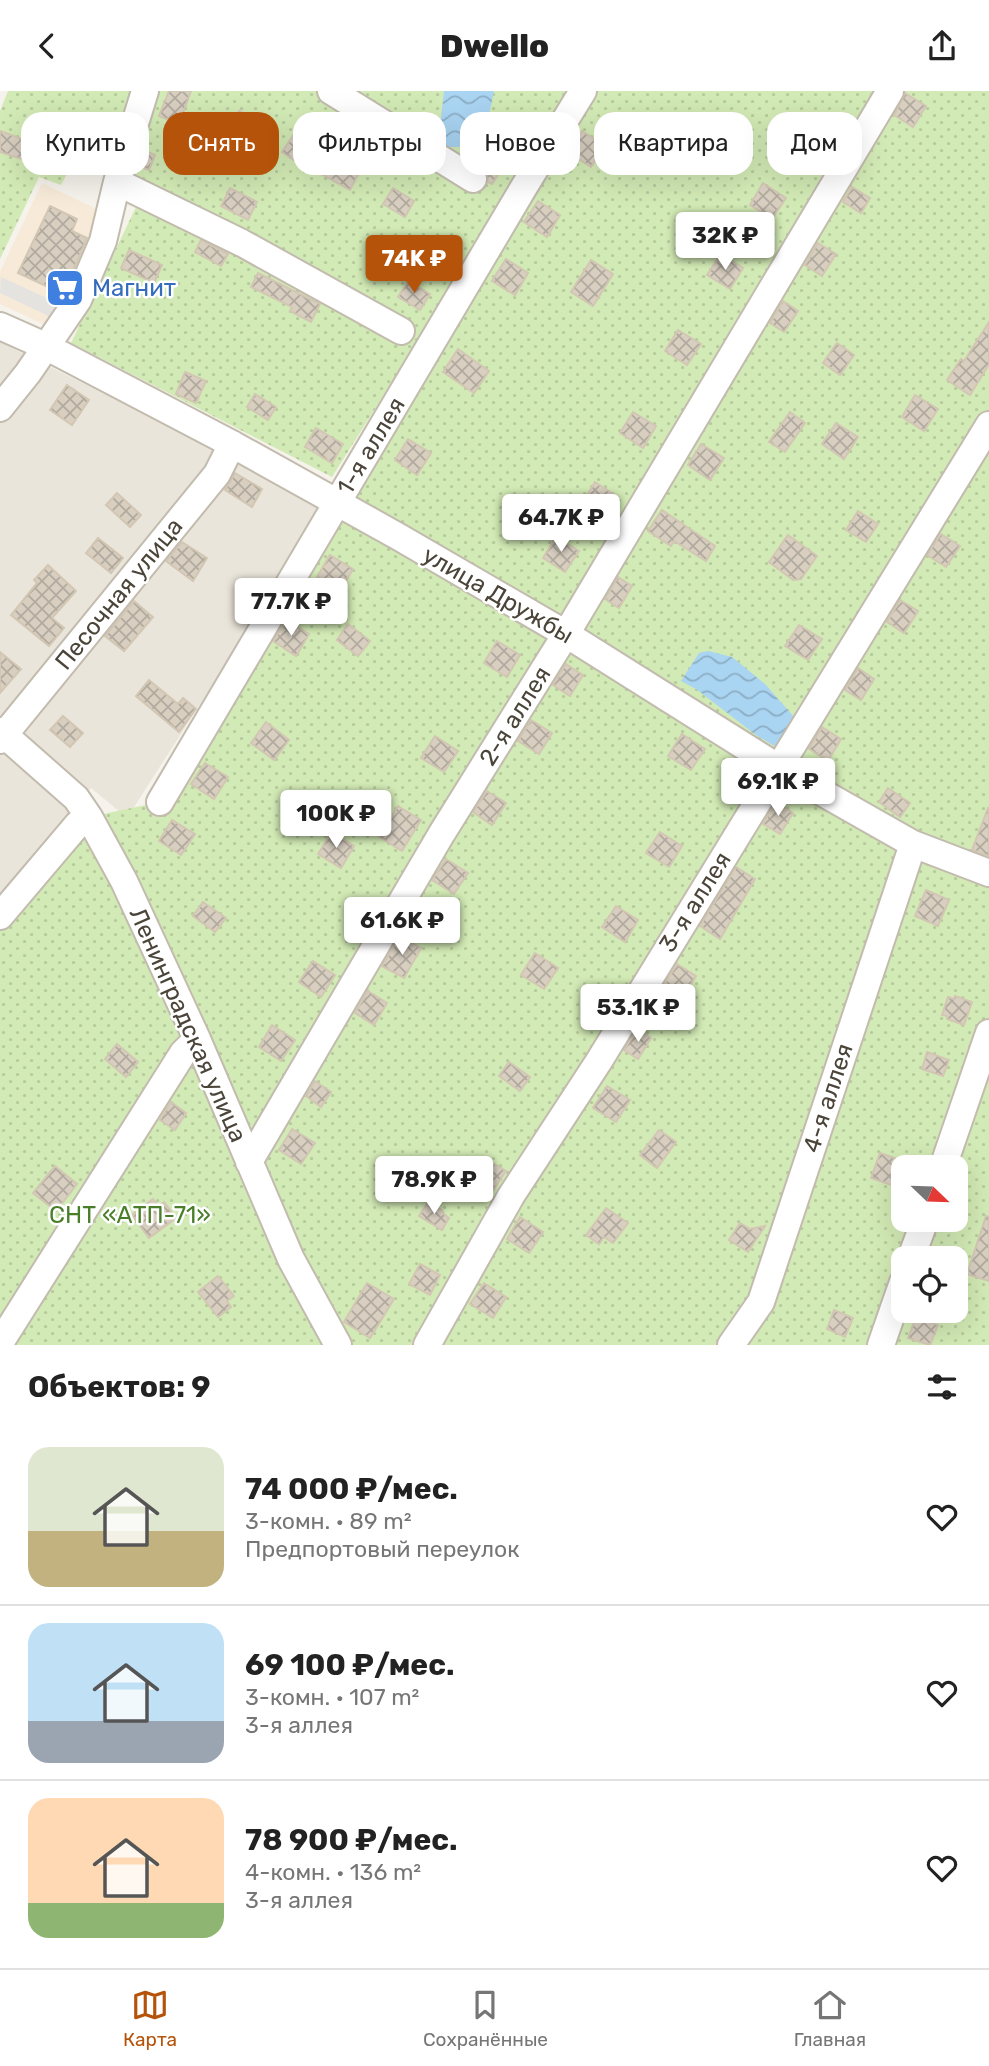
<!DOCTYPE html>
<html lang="ru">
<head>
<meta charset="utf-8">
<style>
	:root { --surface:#fff; --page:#f6f6f6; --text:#222; --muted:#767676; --line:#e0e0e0; --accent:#b45309 }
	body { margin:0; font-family:Rubik,sans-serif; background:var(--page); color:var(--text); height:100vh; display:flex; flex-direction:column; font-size:26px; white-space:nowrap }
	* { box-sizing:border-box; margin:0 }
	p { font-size:23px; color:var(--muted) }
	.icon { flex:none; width:38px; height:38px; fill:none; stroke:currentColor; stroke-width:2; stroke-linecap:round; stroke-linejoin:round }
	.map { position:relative; height:1254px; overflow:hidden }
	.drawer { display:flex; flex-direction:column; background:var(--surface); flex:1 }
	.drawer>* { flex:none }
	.banner { position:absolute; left:21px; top:21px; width:948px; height:63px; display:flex; gap:14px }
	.needle { width:46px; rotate:113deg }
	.fabs { position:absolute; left:891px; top:1064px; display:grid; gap:14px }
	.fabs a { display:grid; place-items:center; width:77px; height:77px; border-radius:14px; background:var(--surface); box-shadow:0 7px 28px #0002; font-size:35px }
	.price { position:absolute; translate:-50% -60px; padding:0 16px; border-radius:7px; background:#fff; color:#222; font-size:23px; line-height:46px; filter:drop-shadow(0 2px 4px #0008) }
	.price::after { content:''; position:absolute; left:50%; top:42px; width:21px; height:16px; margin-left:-10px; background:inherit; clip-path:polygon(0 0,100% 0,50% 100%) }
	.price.current { background:var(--accent); color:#fff }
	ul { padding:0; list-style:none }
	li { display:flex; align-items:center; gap:21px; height:175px; padding:0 28px }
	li+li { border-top:2px solid var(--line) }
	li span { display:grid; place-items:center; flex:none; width:196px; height:140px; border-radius:21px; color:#555 }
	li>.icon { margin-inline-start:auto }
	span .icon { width:84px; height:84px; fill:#fffc; stroke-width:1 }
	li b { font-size:30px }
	h2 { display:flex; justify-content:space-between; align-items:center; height:84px; padding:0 28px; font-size:30px }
	.chip { padding:0 24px; border-radius:21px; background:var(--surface); box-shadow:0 7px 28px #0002; font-size:24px; line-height:63px }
	.chip.current { background:var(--accent); color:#fff }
	header { display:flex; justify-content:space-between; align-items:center; height:91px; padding:0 28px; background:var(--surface); font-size:32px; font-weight:800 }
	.tabs { display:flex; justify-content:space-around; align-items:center; height:98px; border-top:2px solid var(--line); background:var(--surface); font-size:19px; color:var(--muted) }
	.tabs a { display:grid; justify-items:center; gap:4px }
	.tabs .current { color:var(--accent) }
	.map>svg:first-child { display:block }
</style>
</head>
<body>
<header><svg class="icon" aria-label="back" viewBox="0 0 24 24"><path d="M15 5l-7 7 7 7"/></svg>Dwello<svg class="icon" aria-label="share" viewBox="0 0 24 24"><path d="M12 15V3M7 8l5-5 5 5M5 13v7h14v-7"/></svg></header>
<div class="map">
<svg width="989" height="1254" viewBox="0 0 989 1254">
	<defs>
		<pattern id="garden-dots" width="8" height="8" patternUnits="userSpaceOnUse" patternTransform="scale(1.75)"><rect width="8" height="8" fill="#d2eab5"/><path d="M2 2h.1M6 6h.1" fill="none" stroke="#b6ca9c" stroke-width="1.8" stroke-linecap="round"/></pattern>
		<pattern id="water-waves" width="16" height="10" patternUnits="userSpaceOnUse" patternTransform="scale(1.75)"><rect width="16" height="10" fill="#a9d4f2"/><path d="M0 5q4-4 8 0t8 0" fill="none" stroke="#8caec5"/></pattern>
		<pattern id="building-cross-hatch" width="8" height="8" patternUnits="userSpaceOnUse" patternTransform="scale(1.75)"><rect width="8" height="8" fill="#d8cfc1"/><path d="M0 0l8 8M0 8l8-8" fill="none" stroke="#b1aa9e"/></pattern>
	</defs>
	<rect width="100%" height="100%" fill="#f6f3ec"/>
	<!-- residential -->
	<path fill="#eae5da" d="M0,251L328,414L127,727L91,697L0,810Z"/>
	<!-- commercial -->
	<path fill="#f7ead8" d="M42,92L111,125L56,239L0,213V181Z"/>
	<!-- garden -->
	<path fill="url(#garden-dots)" fill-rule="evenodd" d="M8,0H576L332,386L71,252L136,116L117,91L116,66L81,57L61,94L39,86L0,168V20Z
		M583,0H989V1254H0V825L89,726L160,711ZM903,1076H956V1129H903ZM903,1167H956V1220H903Z"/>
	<!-- parking -->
	<path fill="#e5e3e0" d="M1,186L66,216L59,230L0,202Z"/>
	<!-- water -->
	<path fill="url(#water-waves)" d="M444,0H494L485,44L459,56H430L427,46L441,27Z
		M708,560L732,566L765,593L794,626L787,641L776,656L756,644L696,598L681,590L699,562Z"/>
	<!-- building -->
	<path fill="url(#building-cross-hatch)" stroke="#d3c7b4" stroke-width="2" d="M169,0H191L179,33L159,25Z
		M905,2L926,15L913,36L894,24Z
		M239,20L256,28L245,49L229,41Z
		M808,28L830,43L817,64L794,50Z
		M0,40L28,50L22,68L0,61Z
		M582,40L605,55L591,76L569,62Z
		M294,43L335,70L338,65L361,78L350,99L305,74L304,76L282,61Z
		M143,59L155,64L149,79L138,75Z
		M482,63L503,76L492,93L488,91L486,80L476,72Z
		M763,92L786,107L772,128L750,114Z
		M852,96L870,107L861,122L843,111Z
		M230,97L257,111L248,129L221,115Z
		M393,97L414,110L405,126L383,113Z
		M538,110L560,124L547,146L524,131Z
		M50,115L77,128L72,140L87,147L63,203L18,182Z
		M201,149L228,163L221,175L195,161Z
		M818,152L836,163L822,185L805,174Z
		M129,159L162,174L154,192L121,177Z
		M721,163L743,177L730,198L707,184Z
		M506,168L528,182L515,204L492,190Z
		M591,169L613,183L593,215L571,201Z
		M258,182L320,213L311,231L290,220L292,216L251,196Z
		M408,190L430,203L420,219L398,206Z
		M783,210L798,220L784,241L770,232Z
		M989,231V273L970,304L947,289L961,268L964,270Z
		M678,239L701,253L687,274L665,260Z
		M837,252L854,264L840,284L823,272Z
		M458,258L489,280L474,302L443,281Z
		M185,281L206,290L196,312L176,303Z
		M67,294L89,309L72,334L50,319Z
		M255,303L276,316L268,329L247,316Z
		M915,304L938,318L924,340L902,326Z
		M633,321L656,335L643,357L620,342Z
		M790,321L805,332L785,361L769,351Z
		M836,332L858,346L844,368L822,353Z
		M316,337L343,353L332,372L305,356Z
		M408,348L431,362L417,384L395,369Z
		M701,353L724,367L710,389L688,374Z
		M235,382L262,398L252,416L225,399Z
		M595,391L618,406L604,427L582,413Z
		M117,402L141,424L130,436L106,414Z
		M662,419L715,455L706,470L674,450L671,455L648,440Z
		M858,420L878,433L866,451L846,439Z
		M941,443L960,455L946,476L927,464Z
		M788,444L817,465L801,488L793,489L769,471Z
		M556,446L579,460L565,481L543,467Z
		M98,447L123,467L111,482L86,462Z
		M182,451L207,467L193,490L166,470Z
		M330,464L353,478L340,500L317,486Z
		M48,474L76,500L52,527L64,537L49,555L11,524L37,492L34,489Z
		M618,486L632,495L619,517L605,508Z
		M900,509L918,520L904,542L887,531Z
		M134,510L153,526L124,560L105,545Z
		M287,529L309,543L296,565L273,550Z
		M348,533L370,550L358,565L337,549Z
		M799,534L822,548L808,569L785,555Z
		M497,550L520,564L507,586L484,572Z
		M0,561L21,578L0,602Z
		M566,573L583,584L570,605L553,594Z
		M858,577L874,588L861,609L845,599Z
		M149,589L178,613L183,607L196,618L179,641L136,605Z
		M63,625L83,642L70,656L50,639Z
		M531,629L552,642L539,663L518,650Z
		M266,631L289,649L274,669L251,652Z
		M822,636L841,648L828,670L809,658Z
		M682,643L705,658L691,679L668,665Z
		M435,645L458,660L444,681L421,667Z
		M205,672L228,686L214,708L191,693Z
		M888,697L910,712L900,726L879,711Z
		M487,700L506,712L492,734L473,721Z
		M776,711L793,722L780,743L763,733Z
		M398,715L421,729L402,760L379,746Z
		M988,717L989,718V765L972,759Z
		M172,729L195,743L181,764L159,750Z
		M332,741L354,755L341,777L318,763Z
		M660,741L682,755L669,776L646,762Z
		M446,768L468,782L454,803L432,789Z
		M736,776L755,788L720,848L700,835Z
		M926,799L949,809L938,835L915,825Z
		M203,811L226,827L215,841L193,825Z
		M616,815L638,829L625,851L602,836Z
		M400,845L421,857L404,887L382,875Z
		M535,862L558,877L544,898L521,884Z
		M313,870L335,884L321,906L299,891Z
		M677,873L696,885L683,906L664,894Z
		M368,900L387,912L374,934L355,922Z
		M955,905L972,911L964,934L947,928V925L942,924L948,906L954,908Z
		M272,934L295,949L281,970L259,956Z
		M637,938L651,947L638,968L624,959Z
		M117,953L138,971L126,986L105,968Z
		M927,961L949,969L943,985L922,978Z
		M509,971L530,986L520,1000L499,985Z
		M315,990L331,1001L321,1016L306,1005Z
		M607,995L630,1009L616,1031L593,1017Z
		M171,1011L186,1022L175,1039L160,1029Z
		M292,1038L315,1052L301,1073L279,1059Z
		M659,1039L676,1051L657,1077L640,1064Z
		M880,1062L906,1071L897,1096L871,1087Z
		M483,1066L506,1080L492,1101L470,1087Z
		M55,1075L77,1093L56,1120L33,1102Z
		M153,1108L158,1115L164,1111L176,1127L149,1147L132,1124Z
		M427,1113L442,1119L444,1123L449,1127L442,1139L419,1125Z
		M606,1117L628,1132L613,1152L604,1146L599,1153L586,1144Z
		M986,1125L989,1126V1190L967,1183Z
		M520,1126L543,1141L529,1162L507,1148Z
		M740,1132L750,1138L765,1135L748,1161L729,1149Z
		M420,1173L440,1184L430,1204L409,1193Z
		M218,1185L234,1205L227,1210L231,1216L218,1226L198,1201Z
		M367,1192L394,1208L370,1247L344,1231Z
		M484,1192L506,1206L493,1227L470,1213Z
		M834,1219L853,1227L845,1246L827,1238Z
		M916,1226L938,1234L930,1254L908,1247Z"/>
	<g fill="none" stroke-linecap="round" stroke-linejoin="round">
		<defs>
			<path id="minor" d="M331,0L473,88
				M117,91L242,152L401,240
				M0,235L45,255L232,353L399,446L566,543L779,677L913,753L989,782
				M0,317L28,282L78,209L103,150L117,91L145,0
				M0,640L76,707L89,726L124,790L197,948L291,1168L338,1254
				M0,649L217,383L232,353
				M160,711L524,96L583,0
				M0,825L78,733L89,726
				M249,1071L442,742L566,543L890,0
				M943,1076L989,942
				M911,1167L925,1129
				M0,1252L183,962L197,948
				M427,1254L511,1105L599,970L989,334
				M731,1254L761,1211L913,753
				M881,1254L903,1191"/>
		</defs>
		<!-- minor casing -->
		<use href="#minor" stroke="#c2bbae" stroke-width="30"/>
		<!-- minor -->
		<use href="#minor" stroke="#fff" stroke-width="26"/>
	</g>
	<!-- icons -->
	<defs>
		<symbol id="supermarket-square" viewBox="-11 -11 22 22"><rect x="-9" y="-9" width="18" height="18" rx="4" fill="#3f7fe0" stroke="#fff"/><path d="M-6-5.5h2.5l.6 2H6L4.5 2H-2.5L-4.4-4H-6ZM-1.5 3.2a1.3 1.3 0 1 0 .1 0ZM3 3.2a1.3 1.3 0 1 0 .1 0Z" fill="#fff"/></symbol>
	</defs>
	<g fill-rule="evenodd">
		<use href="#supermarket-square" x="43" y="175" width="44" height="44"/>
	</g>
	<g text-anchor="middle" stroke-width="5" stroke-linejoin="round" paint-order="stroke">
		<!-- shop labels -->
		<g font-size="24" fill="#366cbe" stroke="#fff" text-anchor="start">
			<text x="92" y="205">Магнит</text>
		</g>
		<!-- street labels -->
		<g font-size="24" fill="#4b4439" stroke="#fff">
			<text transform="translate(371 355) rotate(-59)" y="8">1-я аллея</text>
			<text transform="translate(119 503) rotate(-51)" y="8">Песочная улица</text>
			<text transform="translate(498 504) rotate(30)" y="8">улица Дружбы</text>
			<text transform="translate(515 625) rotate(-58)" y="8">2-я аллея</text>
			<text transform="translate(695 811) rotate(-58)" y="8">3-я аллея</text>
			<text transform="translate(188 934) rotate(66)" y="8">Ленинградская улица</text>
			<text transform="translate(828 1007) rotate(-72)" y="8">4-я аллея</text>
		</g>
		<!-- park labels -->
		<g font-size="24" fill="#4a7f2a" stroke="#fff">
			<text x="130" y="1132">СНТ «АТП-71»</text>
		</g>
	</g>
</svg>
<div class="fabs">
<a><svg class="needle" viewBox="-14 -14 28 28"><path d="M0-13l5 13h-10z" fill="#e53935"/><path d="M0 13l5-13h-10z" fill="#767676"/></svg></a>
<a><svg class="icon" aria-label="locate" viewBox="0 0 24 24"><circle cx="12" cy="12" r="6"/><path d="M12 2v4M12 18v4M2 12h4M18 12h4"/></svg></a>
</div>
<b class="price" style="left:725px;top:181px">32K ₽</b>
<b class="price current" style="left:414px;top:204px">74K ₽</b>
<b class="price" style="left:561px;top:463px">64.7K ₽</b>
<b class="price" style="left:291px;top:547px">77.7K ₽</b>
<b class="price" style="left:778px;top:727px">69.1K ₽</b>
<b class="price" style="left:336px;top:759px">100K ₽</b>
<b class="price" style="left:402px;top:866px">61.6K ₽</b>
<b class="price" style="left:638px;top:953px">53.1K ₽</b>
<b class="price" style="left:434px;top:1125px">78.9K ₽</b>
<div class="banner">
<a class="chip">Купить</a>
<a class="chip current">Снять</a>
<a class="chip">Фильтры</a>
<a class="chip">Новое</a>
<a class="chip">Квартира</a>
<a class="chip">Дом</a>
</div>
</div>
<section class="drawer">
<h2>Объектов: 9<svg class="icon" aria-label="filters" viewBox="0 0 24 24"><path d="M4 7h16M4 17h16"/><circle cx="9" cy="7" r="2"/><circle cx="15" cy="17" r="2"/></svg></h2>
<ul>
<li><span style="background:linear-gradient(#dfe7d0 60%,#c2b280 0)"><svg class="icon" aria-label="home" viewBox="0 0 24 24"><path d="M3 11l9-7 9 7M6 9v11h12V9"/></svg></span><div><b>74 000 ₽/мес.</b><p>3-комн. · 89 m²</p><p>Предпортовый переулок</p></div><svg class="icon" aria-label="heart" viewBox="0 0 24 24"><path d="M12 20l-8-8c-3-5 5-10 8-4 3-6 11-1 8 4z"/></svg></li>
<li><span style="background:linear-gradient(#bfe0f5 70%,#9aa5b1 0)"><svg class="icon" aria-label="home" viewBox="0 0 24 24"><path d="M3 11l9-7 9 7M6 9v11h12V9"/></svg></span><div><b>69 100 ₽/мес.</b><p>3-комн. · 107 m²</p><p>3-я аллея</p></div><svg class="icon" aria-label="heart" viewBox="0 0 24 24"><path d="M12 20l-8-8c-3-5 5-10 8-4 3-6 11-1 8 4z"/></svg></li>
<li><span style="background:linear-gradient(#ffd9b3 75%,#8fb573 0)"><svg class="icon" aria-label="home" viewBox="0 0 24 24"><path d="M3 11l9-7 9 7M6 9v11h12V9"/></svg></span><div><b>78 900 ₽/мес.</b><p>4-комн. · 136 m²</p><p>3-я аллея</p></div><svg class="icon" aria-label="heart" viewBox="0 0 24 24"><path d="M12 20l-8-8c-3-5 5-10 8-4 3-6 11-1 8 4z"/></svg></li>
</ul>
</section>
<nav class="tabs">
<a class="current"><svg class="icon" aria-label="map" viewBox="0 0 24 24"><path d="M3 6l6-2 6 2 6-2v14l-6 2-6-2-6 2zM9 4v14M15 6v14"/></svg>Карта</a>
<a><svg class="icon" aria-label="saved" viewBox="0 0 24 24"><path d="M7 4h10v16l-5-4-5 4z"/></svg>Сохранённые</a>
<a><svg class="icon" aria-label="home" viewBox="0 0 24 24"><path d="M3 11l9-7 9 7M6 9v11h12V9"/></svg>Главная</a>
</nav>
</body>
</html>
